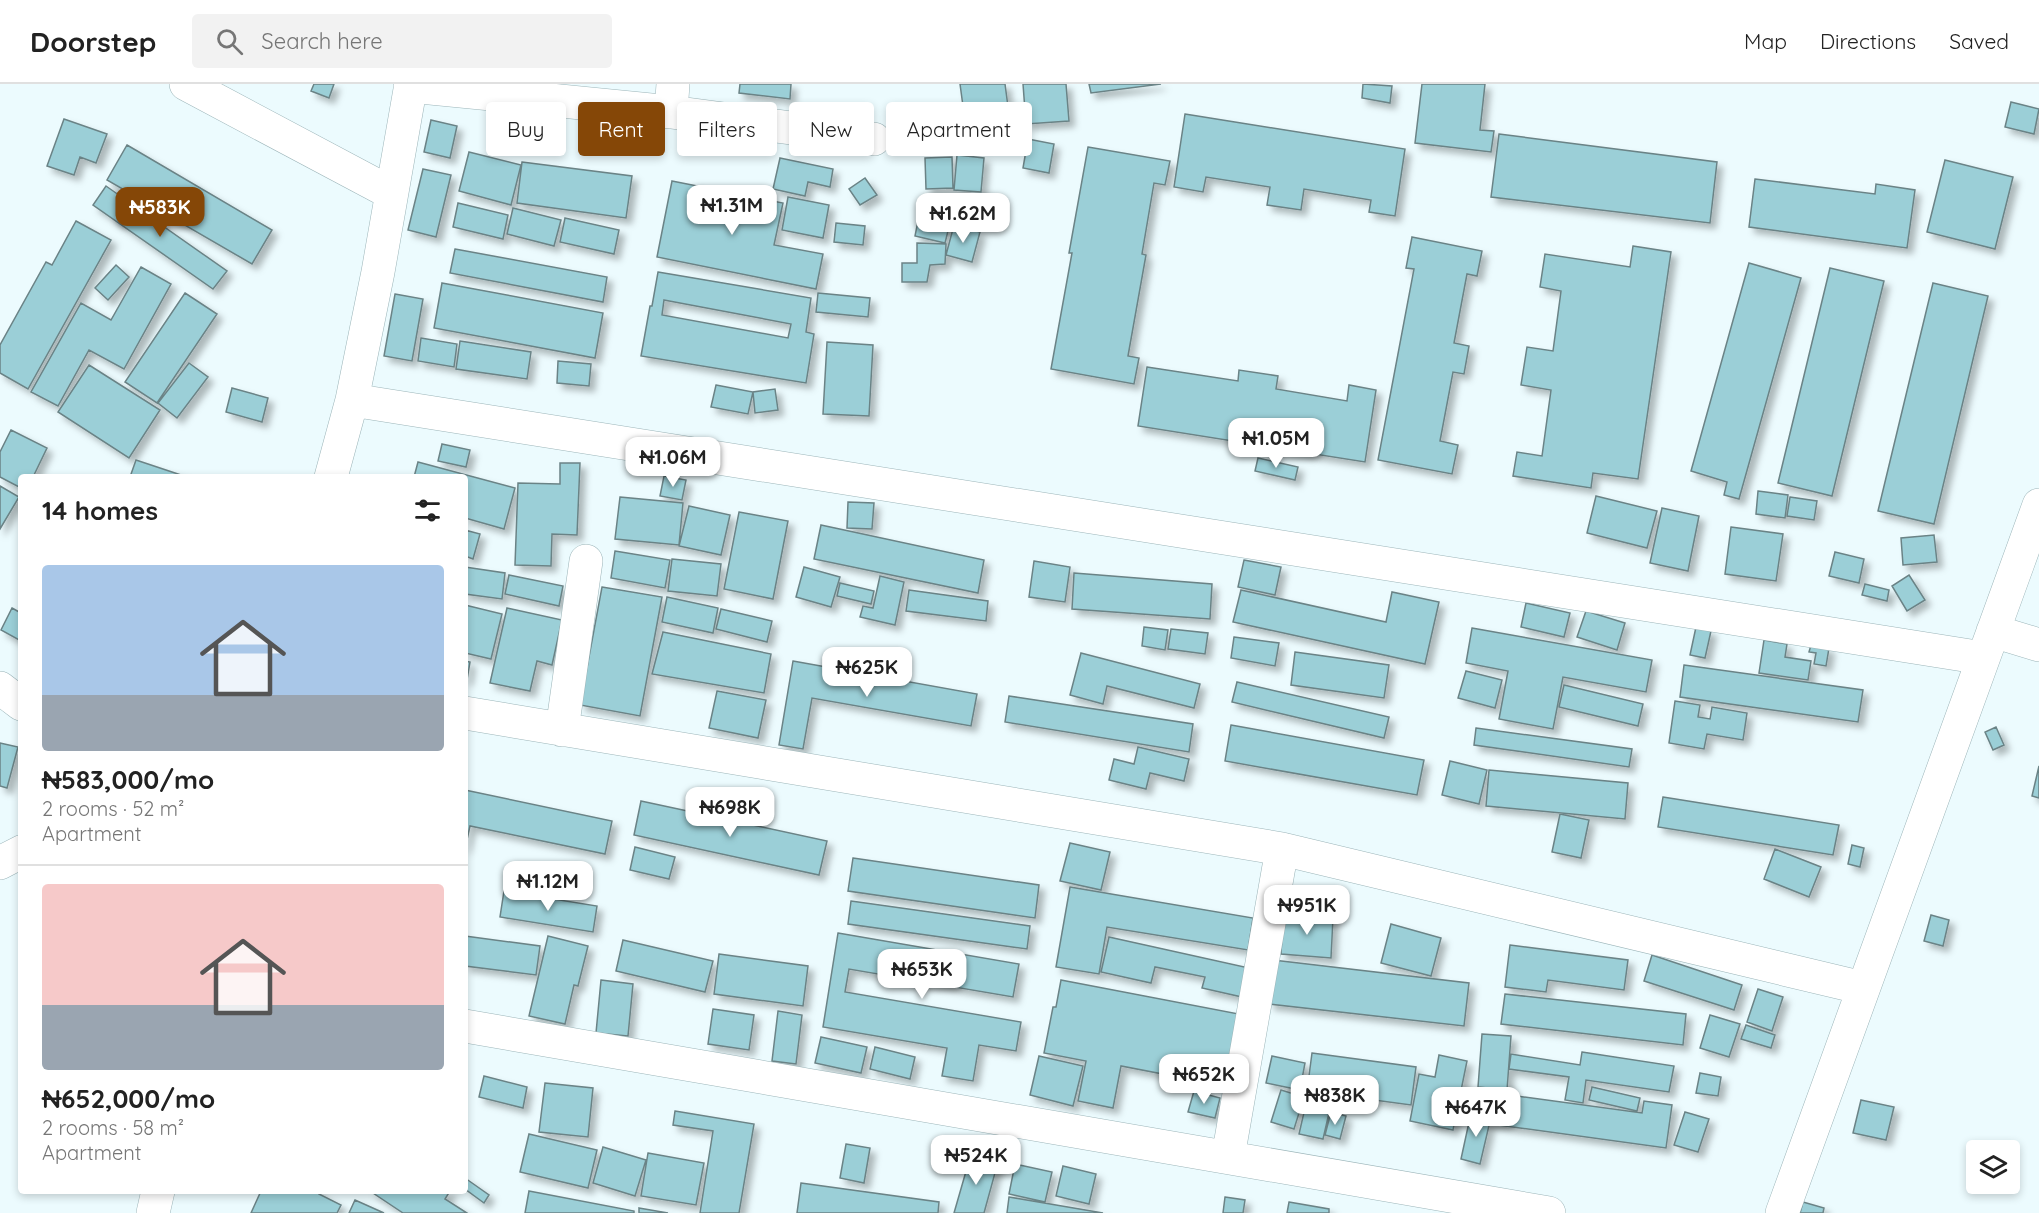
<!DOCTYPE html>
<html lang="en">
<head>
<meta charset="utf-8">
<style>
	:root { --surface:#fff; --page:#f2f2f2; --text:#222; --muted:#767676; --line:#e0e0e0; --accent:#854707 }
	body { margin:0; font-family:Quicksand,sans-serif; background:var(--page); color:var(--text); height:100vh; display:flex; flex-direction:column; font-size:22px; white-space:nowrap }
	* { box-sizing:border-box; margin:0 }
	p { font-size:20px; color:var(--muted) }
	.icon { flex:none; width:33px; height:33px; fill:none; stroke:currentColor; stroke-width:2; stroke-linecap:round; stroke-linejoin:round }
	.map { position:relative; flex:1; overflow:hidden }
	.details { position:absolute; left:18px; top:390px; width:450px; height:720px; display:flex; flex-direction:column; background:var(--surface); border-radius:6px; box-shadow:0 3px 9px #0003 }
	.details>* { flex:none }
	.guide { position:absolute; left:486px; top:18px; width:570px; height:54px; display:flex; gap:12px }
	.tools { position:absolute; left:1966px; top:1056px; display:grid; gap:12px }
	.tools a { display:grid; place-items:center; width:54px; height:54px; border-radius:6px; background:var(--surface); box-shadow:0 3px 9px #0003; font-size:30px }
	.price { position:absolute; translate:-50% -51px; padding:0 14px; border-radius:12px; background:#fff; color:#222; font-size:20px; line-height:39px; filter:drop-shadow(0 2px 3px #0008) }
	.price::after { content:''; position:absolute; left:50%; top:36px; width:18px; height:14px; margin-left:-9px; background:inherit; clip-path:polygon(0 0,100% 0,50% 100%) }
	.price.on { background:var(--accent); color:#fff }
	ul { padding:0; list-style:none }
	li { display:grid; align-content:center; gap:12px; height:318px; padding:0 24px }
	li+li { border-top:2px solid var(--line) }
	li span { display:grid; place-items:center; height:186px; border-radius:6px; color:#555 }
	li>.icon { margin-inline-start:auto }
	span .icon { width:108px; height:108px; fill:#fffc; stroke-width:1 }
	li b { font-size:26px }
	h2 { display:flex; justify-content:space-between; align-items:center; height:72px; padding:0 24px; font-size:26px }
	.pill { padding:0 21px; border-radius:6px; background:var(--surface); box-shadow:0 3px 9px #0003; font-size:21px; line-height:54px }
	.pill.on { background:var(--accent); color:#fff }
	header { display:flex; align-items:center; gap:36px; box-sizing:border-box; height:84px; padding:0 30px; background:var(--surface); border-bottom:2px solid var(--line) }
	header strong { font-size:28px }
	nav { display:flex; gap:33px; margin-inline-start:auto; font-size:21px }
	.search { width:420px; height:54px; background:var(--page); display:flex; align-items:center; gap:15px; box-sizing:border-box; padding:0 21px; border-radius:6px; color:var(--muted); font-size:22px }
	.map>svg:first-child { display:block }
</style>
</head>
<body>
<header>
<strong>Doorstep</strong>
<div class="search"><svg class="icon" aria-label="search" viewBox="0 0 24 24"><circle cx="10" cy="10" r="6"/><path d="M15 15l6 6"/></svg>Search here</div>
<nav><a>Map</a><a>Directions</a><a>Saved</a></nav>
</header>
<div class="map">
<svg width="2039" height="1129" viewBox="0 0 2039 1129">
	<defs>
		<filter id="shadow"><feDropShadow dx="5.5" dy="5.5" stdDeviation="3" flood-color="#0004"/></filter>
	</defs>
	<rect width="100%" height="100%" fill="#ecfbfe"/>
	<!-- building -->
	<path fill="#9bcfd7" stroke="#6b8386" stroke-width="1.5" fill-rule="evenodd" filter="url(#shadow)" d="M314,0H334L329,14L311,7Z
		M740,0H791L790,15L739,9Z
		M960,0H1005L1012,53L968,59Z
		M1023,0H1066L1069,37L1026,40Z
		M1089,0H1161L1091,9Z
		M1363,0L1392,2L1390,19L1362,14Z
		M1422,0H1485L1480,46L1494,47L1491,68L1415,59Z
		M2011,18L2039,25L2034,50L2005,43Z
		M1185,30L1405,65L1395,132L1369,128L1371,116L1304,105L1301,126L1267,121L1270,103L1206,93L1203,108L1174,103Z
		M64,35L107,50L96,79L80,73L74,91L47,82Z
		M431,36L457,42L450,74L424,68Z
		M1499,50L1717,78L1710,139L1491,113Z
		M1028,55L1054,60L1049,89L1023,84Z
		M127,61L272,146L252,180L107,96Z
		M1088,63L1170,77L1165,101L1154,99L1142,170L1146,171L1128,272L1139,274L1134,300L1051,285L1072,169H1069Z
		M469,68L521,81L511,121L459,107Z
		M957,71L984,74L981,108L954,106Z
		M952,73L953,104L926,105L925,74Z
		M780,74L833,85L830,103L808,98L805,112L773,105Z
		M1945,76L2013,93L1995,165L1927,148Z
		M522,78L632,92L626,134L517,119Z
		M423,85L451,91L436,153L408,146Z
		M865,94L877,111L860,121L849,105Z
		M1755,95L1875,110L1876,100L1915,106L1907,164L1749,143Z
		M672,97L783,119L774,161L823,170L816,205L657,173Z
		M106,102L227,187L213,205L93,121Z
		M788,113L829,121L823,154L782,146Z
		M969,113L970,133L938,135L937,114Z
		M458,119L508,131L503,155L453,143Z
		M513,124L561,136L554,162L507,150Z
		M919,132L950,139L945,159L915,152Z
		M565,134L619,146L614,170L560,158Z
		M76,137L111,156L28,305L0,289V261L46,178L52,181Z
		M836,139L865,142L863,161L834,158Z
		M954,141L980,148L972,178L946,171Z
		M1412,153L1482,167L1477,192L1467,190L1454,259L1469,262L1464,290L1453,288L1440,357L1458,361L1452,390L1378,376L1414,185L1406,184Z
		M917,159L946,160L945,180L930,181L927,198H902V179H917Z
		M1633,162L1671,168L1638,395L1593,389L1591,404L1513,392L1517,368L1542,372L1551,306L1521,301L1527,263L1553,267L1561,207L1540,203L1545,170L1630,183Z
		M455,165L607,193L603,218L450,189Z
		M1749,179L1801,194L1739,415L1724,411L1727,398L1691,387Z
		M116,181L129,193L108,216L95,204Z
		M141,183L171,200L124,285L89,266L58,322L31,308L81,219L111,236Z
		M1830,184L1884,197L1832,412L1778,399Z
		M658,188L811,214L806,248L814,250L806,299L641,272L650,222H652ZM664,216L791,240L788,254L662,231Z
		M442,199L603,229L595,274L434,244Z
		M1933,199L1988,212L1934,440L1878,427Z
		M185,209L217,230L157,319L125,298Z
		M818,209L870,214L868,233L816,228Z
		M395,210L423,215L412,277L384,272Z
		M421,254L457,260L454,283L418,277Z
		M460,257L531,268L527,295L456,285Z
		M827,258L873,261L869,332L823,330Z
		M558,277L591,280L589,302L557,299Z
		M189,279L208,293L177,334L158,319Z
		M89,281L160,326L129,374L58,328Z
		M1147,283L1238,297L1239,286L1278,292L1276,305L1347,317L1349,301L1376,306L1365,378L1138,342Z
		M716,301L753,308L748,330L711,323Z
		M232,304L268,314L262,338L226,328Z
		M775,305L778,326L755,329L753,308Z
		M11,346L47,364L33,393H21V404L0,393V368Z
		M442,360L470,366L466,383L438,377Z
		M1258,374L1298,383L1295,396L1255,387Z
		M136,376L187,393H130Z
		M418,378L515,404L504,445L465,434V393H414Z
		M560,379H580L577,451L552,450L551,482L515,481L518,399L560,400Z
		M664,392L686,396L682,416L660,412Z
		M0,402L19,413L0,445Z
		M1758,407L1788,411L1785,434L1756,430Z
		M1596,412L1657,427L1647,464L1587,449Z
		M620,413L683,419L679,461L615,455Z
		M1790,413L1817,417L1814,436L1787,432Z
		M848,418L874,419L872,445L847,444Z
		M689,422L730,431L721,471L679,462Z
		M1662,424L1699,432L1688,487L1650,479Z
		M739,428L788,437L773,515L724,505Z
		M821,441L984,476L978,509L814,475Z
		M1731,443L1783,450L1776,497L1725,490Z
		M465,446L480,450L473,475L465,472Z
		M1934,451L1937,478L1903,481L1901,454Z
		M615,467L670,476L665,504L611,494Z
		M1835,468L1864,475L1859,499L1829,492Z
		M672,475L721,480L717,512L668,507Z
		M1244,476L1281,483L1275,511L1238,503Z
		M1034,477L1070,483L1065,518L1029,513Z
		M465,483L505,489L502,515L465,510Z
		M804,483L840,493L831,523L796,513Z
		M1074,489L1212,500L1210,535L1072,525Z
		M509,491L563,502L559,522L505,510Z
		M1909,491L1925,516L1907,527L1892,502Z
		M880,492L904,498L895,541L860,533L863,522L873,524Z
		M840,499L874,507L871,520L837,512Z
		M1865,500L1889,506L1887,517L1862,511Z
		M602,503L662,513L640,632L580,621Z
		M909,506L988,517L986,537L906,527Z
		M1241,506L1386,538L1392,508L1439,518L1425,580L1233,538Z
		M667,513L718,524L713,549L662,538Z
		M1526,519L1570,529L1564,553L1521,543Z
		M465,521L502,530L491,575L465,569Z
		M12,524L21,529V557L1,546Z
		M507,524L562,536L552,581L537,577L530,607L490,599Z
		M721,525L772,537L767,558L716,545Z
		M1586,527L1625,539L1617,566L1577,553Z
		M1144,543L1168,546L1165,566L1142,562Z
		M1696,543L1711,547L1705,574L1690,571Z
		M1472,544L1652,576L1646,608L1563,593L1553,645L1499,635L1508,587L1466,579Z
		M1171,545L1208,549L1205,570L1168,565Z
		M663,548L771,570L764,609L652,590Z
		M1234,553L1279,559L1275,582L1231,574Z
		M1764,556L1787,560L1785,573L1811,577L1808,596L1759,589Z
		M1811,561L1829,564L1826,582L1814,580L1816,569L1809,568Z
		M1295,568L1389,581L1384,614L1291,601Z
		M1081,569L1200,600L1194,624L1107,602L1103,620L1070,611Z
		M465,577L470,578L467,596H465Z
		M793,577L977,610L971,642L812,614L803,665L779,661Z
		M1684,581L1863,606L1858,638L1680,613Z
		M1466,587L1502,596L1495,624L1458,614Z
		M1237,598L1389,633L1384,654L1232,618Z
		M1564,601L1643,620L1638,642L1559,623Z
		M717,607L766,616L758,654L709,644Z
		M1009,612L1193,640L1189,668L1005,638Z
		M1675,617L1700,621L1698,633L1710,635L1712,623L1747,629L1743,656L1707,650L1704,665L1669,659Z
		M1231,641L1424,676L1417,711L1225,677Z
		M1996,643L2004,661L1993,666L1985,648Z
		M1476,644L1632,665L1629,683L1474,661Z
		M0,659L18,663L7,704L0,702Z
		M1138,663L1189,675L1184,697L1150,689L1146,705L1109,696L1114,675L1134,680Z
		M1450,677L1487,686L1479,720L1442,711Z
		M2039,682V714L2032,712Z
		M1489,686L1628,699L1625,735L1486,722Z
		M465,706L612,737L605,770L470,742L465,765Z
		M1663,713L1839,741L1833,771L1658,743Z
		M641,717L827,757L819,791L634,751Z
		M1560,730L1589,736L1581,774L1552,768Z
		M1070,759L1110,768L1101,806L1060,797Z
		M1852,761L1864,764L1860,783L1848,780Z
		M635,763L675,773L669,795L630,786Z
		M1775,765L1821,783L1809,813L1764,795Z
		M853,774L1039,801L1035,834L848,807Z
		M1070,803L1253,834L1248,866L1107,843L1099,890L1056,883Z
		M504,807L597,822L593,848L500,833Z
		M851,817L1030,842L1027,865L848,840Z
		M1283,830L1333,834L1331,874L1281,870Z
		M1931,831L1949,836L1943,862L1924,857Z
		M1391,840L1441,854L1431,892L1381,879Z
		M838,849L1019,880L1013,913L849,885L845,908L1021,938L1016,967L979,961L973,997L942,992L947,964L823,943Z
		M465,852L540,862L536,891L465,882Z
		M548,852L588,862L578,902L574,901L565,940L529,932Z
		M1109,853L1249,884L1242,913L1202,904L1205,893L1155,883L1151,899L1101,888Z
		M623,856L713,877L705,908L616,887Z
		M1510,861L1628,876L1624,906L1548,896L1546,908L1505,903Z
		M719,870L808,882L803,922L714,910Z
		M1652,871L1742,901L1734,926L1644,897Z
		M1273,876L1469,899L1464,942L1269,920Z
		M601,896L633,900L628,952L596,949Z
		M1061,896L1244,931L1230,1003L1121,982L1113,1024L1078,1017L1086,977L1044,969L1053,923H1056Z
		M1758,905L1783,913L1772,947L1747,938Z
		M1505,910L1686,930L1683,961L1501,940Z
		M713,925L754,931L749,966L708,960Z
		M778,927L802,931L796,980L772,977Z
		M1710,931L1740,940L1729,973L1700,964Z
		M1746,941L1775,951L1771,964L1741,955Z
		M1482,950L1511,952L1507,1006L1478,1003Z
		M821,953L867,963L861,989L815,979Z
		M875,963L915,973L910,995L870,985Z
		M1582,968L1674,982L1669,1008L1586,996L1583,1019L1565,1016L1569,993L1509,985L1511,970L1580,981Z
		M1312,969L1416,983L1411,1021L1307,1007Z
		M1439,971L1467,977L1453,1046L1410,1037L1419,990L1435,993Z
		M1039,972L1083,982L1073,1022L1030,1011Z
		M1272,972L1305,979L1300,1006L1266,999Z
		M1700,989L1721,993L1718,1012L1696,1009Z
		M484,992L527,1003L523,1024L479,1013Z
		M545,999L593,1004L588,1053L539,1048Z
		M1592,1003L1640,1014L1637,1027L1589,1016Z
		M1281,1006L1304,1013L1294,1045L1271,1038Z
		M1194,1007L1220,1014L1215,1034L1188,1028Z
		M1495,1009L1642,1029L1644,1017L1672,1021L1666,1064L1491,1040Z
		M1308,1011L1332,1016L1323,1055L1299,1050Z
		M1861,1016L1894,1023L1886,1056L1853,1049Z
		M675,1027L754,1040L739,1129H700L713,1047L673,1041Z
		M1331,1028L1346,1032L1340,1055L1325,1051Z
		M1685,1028L1709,1035L1698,1068L1674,1061Z
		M1471,1029L1491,1033L1480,1080L1461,1075Z
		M529,1050L597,1066L588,1104L520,1088Z
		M846,1060L870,1064L864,1099L840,1094Z
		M603,1063L646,1076L635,1112L593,1099Z
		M648,1069L704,1079L696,1121L641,1112Z
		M971,1070L998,1078L984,1129H954Z
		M1015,1080L1052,1088L1045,1118L1009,1110Z
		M1063,1082L1096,1090L1089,1120L1056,1112Z
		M465,1094L489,1111L484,1119L465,1105Z
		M801,1099L939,1118L938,1129H797Z
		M261,1107H320L319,1110L341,1121L337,1129H251Z
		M370,1107H450L445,1115L467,1129H403Z
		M529,1107L634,1127V1129H525Z
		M1009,1113L1103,1129H1007Z
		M1225,1113L1245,1116L1243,1129H1223Z
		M355,1116L384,1129H349Z
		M1289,1118L1329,1125V1129H1287Z
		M1803,1118L1824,1124L1823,1129H1800Z
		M639,1124L668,1129H639Z"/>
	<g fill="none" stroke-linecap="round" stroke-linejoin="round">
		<defs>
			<path id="minor" d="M186,0L391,109
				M410,2L671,28L673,0
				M671,28L874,55
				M352,316L1983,574
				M331,393L352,316L378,188L411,0
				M1993,547L2039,561
				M0,604L21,620
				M465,629L1282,765L1863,904
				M562,646L586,477
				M0,779L21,768
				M465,942L1549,1129
				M1228,1073L1282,765
				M153,1129L158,1107
				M1782,1129L2039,421"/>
		</defs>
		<!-- minor casing -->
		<use href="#minor" stroke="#9cb5b9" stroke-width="34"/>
		<!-- minor -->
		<use href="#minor" stroke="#fff" stroke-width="33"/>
	</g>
</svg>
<div class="tools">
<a><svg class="icon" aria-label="layers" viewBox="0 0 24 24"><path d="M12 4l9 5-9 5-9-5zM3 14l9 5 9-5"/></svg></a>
</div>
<b class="price" style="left:732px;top:152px">₦1.31M</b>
<b class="price on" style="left:160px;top:154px">₦583K</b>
<b class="price" style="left:963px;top:160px">₦1.62M</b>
<b class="price" style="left:1276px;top:385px">₦1.05M</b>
<b class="price" style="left:673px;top:404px">₦1.06M</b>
<b class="price" style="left:867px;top:614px">₦625K</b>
<b class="price" style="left:730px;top:754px">₦698K</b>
<b class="price" style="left:548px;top:828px">₦1.12M</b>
<b class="price" style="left:1307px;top:852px">₦951K</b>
<b class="price" style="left:922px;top:916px">₦653K</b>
<b class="price" style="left:1204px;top:1021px">₦652K</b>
<b class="price" style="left:1335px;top:1042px">₦838K</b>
<b class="price" style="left:1476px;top:1054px">₦647K</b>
<b class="price" style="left:976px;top:1102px">₦524K</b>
<div class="guide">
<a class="pill">Buy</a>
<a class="pill on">Rent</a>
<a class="pill">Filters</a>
<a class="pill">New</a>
<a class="pill">Apartment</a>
</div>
<section class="details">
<h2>14 homes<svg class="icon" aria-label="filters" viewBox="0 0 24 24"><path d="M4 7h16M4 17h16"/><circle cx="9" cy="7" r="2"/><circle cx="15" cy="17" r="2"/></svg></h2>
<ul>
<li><span style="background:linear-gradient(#a9c7e8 70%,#9aa5b1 0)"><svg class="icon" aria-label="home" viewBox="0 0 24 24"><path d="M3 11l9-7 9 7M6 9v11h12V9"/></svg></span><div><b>₦583,000/mo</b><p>2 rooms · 52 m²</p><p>Apartment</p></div></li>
<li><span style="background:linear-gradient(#f6c9c9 65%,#9aa5b1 0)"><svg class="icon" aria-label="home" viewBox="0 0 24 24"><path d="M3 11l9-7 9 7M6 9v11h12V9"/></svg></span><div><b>₦652,000/mo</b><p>2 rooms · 58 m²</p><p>Apartment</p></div></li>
</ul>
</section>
</div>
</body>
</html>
